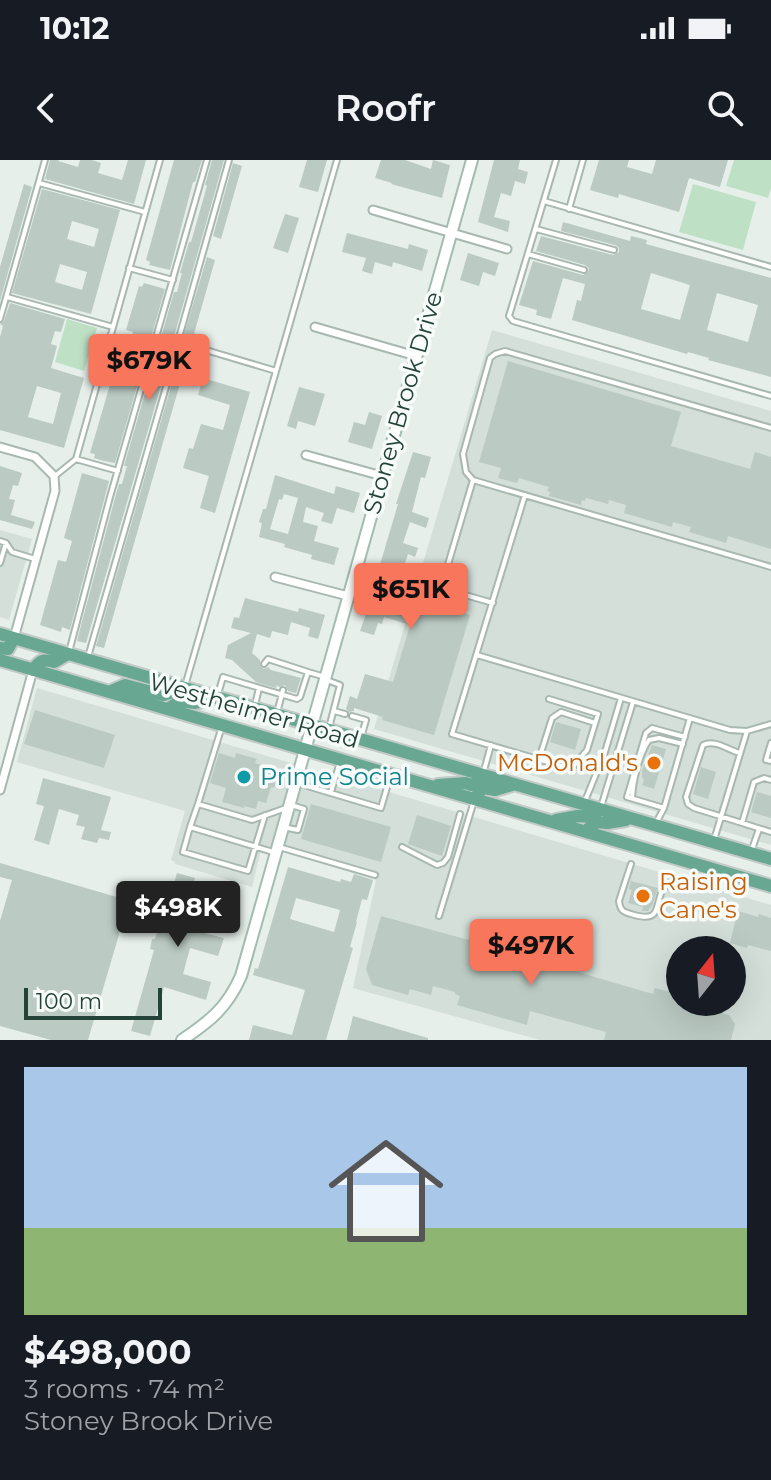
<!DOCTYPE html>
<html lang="en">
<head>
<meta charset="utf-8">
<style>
	:root { --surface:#171b24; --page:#242831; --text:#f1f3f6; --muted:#9ea1a6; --accent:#f8765b }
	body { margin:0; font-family:Montserrat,sans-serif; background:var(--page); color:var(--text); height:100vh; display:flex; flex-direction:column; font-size:30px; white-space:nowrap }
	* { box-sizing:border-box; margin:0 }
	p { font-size:26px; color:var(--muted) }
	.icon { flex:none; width:44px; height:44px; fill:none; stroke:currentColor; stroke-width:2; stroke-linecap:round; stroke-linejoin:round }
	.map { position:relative; height:880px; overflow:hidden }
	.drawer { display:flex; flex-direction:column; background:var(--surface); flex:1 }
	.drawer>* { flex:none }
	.needle { width:52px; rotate:17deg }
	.controls { position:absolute; left:666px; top:776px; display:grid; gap:16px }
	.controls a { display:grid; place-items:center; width:80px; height:80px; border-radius:50%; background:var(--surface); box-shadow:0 8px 32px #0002; font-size:40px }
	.scale { position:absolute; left:24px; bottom:20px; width:138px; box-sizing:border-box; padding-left:8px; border:4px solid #234338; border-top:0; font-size:22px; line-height:28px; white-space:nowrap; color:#234338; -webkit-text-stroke:6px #f7fbf9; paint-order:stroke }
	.price { position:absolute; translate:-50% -68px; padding:0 18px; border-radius:8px; background:var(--accent); color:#111; font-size:26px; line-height:52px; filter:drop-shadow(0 2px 4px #0008) }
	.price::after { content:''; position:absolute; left:50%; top:48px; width:24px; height:18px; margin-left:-12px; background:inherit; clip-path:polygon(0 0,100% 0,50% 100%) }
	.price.selected { background:#222; color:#fff }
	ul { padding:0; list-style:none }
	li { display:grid; align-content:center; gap:16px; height:424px; padding:0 24px }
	li span { display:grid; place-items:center; height:248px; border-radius:0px; color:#555 }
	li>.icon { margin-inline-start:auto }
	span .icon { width:144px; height:144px; fill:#fffc; stroke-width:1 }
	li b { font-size:34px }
	.status { display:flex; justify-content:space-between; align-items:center; height:56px; padding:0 40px; background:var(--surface); direction:ltr }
	.status svg { height:22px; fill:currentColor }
	header { display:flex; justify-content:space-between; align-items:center; height:104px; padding:0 24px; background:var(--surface); font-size:36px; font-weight:600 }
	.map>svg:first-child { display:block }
</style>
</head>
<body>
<div class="status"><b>10:12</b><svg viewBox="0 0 49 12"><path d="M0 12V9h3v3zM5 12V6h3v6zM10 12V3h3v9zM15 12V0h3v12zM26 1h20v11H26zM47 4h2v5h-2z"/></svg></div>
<header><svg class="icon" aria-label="back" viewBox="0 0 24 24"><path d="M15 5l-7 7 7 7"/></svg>Roofr<svg class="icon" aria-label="search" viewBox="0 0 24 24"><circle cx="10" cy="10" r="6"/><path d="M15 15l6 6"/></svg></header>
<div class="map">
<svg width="771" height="880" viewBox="0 0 771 880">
	<rect width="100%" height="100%" fill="#e6efea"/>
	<!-- built -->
	<path fill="#d4dfd9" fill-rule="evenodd" d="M492,170L771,251V685L374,569Z
		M0,370L32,379L9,460L0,457Z
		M37,528L771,745V880H540L353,828L376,720L262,686L252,727L175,704V702L171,700L185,651L17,602ZM680,790H732V842H680Z"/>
	<!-- green -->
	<path fill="#bee1c5" d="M734,0H771V29L768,38L726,26Z
		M693,24L756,42L743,90L679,72Z
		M67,159L97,168L84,211L55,202Z"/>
	<!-- building -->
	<path fill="#bbcac3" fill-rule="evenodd" d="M50,0H59L58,1L78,7L80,0H92L101,3L98,13L122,20L128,0H146L134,44L45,19Z
		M174,0H202L195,22H193L170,110L149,105L150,102L146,100Z
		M212,0H224L175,173L177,178L174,181L86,483L77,481L79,473L115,338L119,324H122L127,306H124L174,132H177L182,113H180L189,82H191L207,26L205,25Z
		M307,0H327L318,32L299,27Z
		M381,0H405L431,9L433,0L450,5L442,38L391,24L392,23L375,18Z
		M494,0H520L518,9L528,12L525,24L515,21L511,36L501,33L494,57L510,61L508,72L478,62Z
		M599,0H629L627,7L652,14L656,0H728L720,27L689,18L679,52L619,34L618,38L590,30Z
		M233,3L242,6L221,79L213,76Z
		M24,24L32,27L0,141V107Z
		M42,29L120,50L91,154L12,133ZM72,61L99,69L94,87L67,79ZM60,104L87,112L82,130L55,122Z
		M285,54L299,58L288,93L273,88Z
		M563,62L630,81L631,76L647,80L646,84L771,118V217L708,200L709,198L688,192L687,194L572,160L577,140L581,141L585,124L563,118L551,159L536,155L537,150L519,145L533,101L583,115L588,112L589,108L585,105L536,91L541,76L613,95L619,92V88L615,85L561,71ZM651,113L690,125L680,160L641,149ZM717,133L758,145L748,182L707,170Z
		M347,73L408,89L409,84L428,90L422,111L393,102L392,107L375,102L372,114L362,111L366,98L342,92Z
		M468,93L499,103L495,116L483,112L479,126L460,120Z
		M207,97L215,100L192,181L183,178Z
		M144,123L165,129L115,303L104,301L94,298L95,294L90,293L114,211L121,213L133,172L126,170L139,126L142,127Z
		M10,143L65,159L61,172L55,171L51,184L57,186L51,208L84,218L64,288L0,270V177L3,166L0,164L4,161ZM37,226L61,233L53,264L28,257Z
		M182,188L189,190V192L104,488L96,486Z
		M508,201L681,252L671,286L750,309L755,292L771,297V389L728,376L726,383L689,372L691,367L673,362L672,367L624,353L626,345L609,340L608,344L586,338L585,341L582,340L581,345L549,336L550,332L547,331L549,327L519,318L517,323L498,318L501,308L479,302Z
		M203,218L250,232L215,353L200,348L209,316L183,308L189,288L193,289L201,264L223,270L230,245L198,235Z
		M299,227L325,234L315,266L298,261L296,269L287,266Z
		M369,252L382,256L372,289L348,282L354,262L365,265Z
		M413,292L431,297L425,318L421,317L412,352L429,358L426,368L410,362L403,383L418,388L415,397L408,394L401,415L394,413L385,446L413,456L418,439L470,455L434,575L382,560L383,557L354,548V551L349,552L346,549L350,536L357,539L365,514L393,522L410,465L384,457L382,464L378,463L374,475L360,471L369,445L370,446L380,409L379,408L398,344H396Z
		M0,306L22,313L18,326L13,325L9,339L15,340L11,355L35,362L32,369L0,360Z
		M82,313L109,321L70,470L62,467L61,472L40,465L58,400L66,402L72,381L64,378Z
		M275,315L334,334L336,326L360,333L354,353L337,348L332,364L321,361L324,353L306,347L303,362L318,366L314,381L339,388L334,405L311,399L312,395L284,387L285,384L259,377L262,363L259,362L263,349H266ZM284,334L298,338L288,374L270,369L279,339L282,340Z
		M245,438L298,452L299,448L325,455L318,479L308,476L310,468L291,462L288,475L272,471L270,478L257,474L252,493L260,500V506L264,509L268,507L271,510L301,518L296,533L288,531L285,525L279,527L277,525L276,528L256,522L232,500L225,498L228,485L251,473L231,468L234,457L239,458Z
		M35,550L115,575L104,608L24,584Z
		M556,562L581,569L575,590L550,582Z
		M652,585L666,589L654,629L642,625L644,619L642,618V611Z
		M219,593L235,598L236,593L257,599L255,603L280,611L274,628L271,627L266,643L258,641L256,649L244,646V648L222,642L226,628L210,623Z
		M701,607L716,612L708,639L693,634Z
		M43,618L111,637L101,670L111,672L109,680L99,678L97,683L81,679L85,667L76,665L79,655L59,649L49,685L34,680L44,646L36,644Z
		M757,632L771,636V658L751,652Z
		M311,644L391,667L381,702L301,679Z
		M417,655L451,666L442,696L408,684Z
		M0,703L134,742L130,755L125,754L88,880H51L0,866V761L12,720L0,717Z
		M288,707L340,722L341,719L351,722L354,714L373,720L367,740L362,739L356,762H357L350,787L353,788L326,880H249L253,865L292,875L305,830L253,815L255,808L258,809ZM296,738L340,750L334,772L290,759Z
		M177,713L195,718L193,724L217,731L212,747L215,748L213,754H210L204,773L224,778L218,796L190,788L183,814L211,822L206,840L164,827L150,876L131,871L154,790L150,789L152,779H155L161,759L163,760Z
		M631,721L658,728L652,746L648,751H642L643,747L628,743L632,730L629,729Z
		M738,751L758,757L759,754L771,758V791L748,785L747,788L730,783Z
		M381,756L469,780L470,774L542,795L540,801L653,834L655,828L678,834L676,840L680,842L729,855L735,864L731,880H604L606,872L530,851L527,865L457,845L460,836L455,834V832L433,826L431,835L410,829L408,835L372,825L366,809Z
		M353,856L428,878V880H347Z"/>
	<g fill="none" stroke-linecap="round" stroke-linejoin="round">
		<defs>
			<path id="lane" d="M556,0L509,156L513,161L771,236
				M39,23L145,52
				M544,41L771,107
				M569,49L583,0
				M536,69L614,90
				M528,94L584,110
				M129,108L173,120
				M7,137L113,167
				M0,159L45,0
				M180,174L229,0
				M771,268L505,191L495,194L490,198L463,294L466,312L473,320L771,407
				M76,299L118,311
				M55,316L76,299L160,0
				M473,320L441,428L493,443
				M525,335L452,574L568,608H572L587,590L598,554L549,539
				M0,381L6,383L12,392L35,399
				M0,403L6,383
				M69,492L110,337L207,0
				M477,495L730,570L747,571L771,564
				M88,497L179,182L276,211
				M264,504L268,499L308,512
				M327,520L340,525L329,568
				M185,526L337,0
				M218,534L223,517L297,539L300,537L308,512L325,517
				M255,545L259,528
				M334,551L345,554
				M277,553L283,530
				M352,556L366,560L361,578
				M771,583L766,600L771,601
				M740,593C728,590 715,579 703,585L686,637L688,644L694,648L771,672
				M539,599L552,558L561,552L595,563
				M483,614L491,585
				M297,623L381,648L390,617
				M331,632L340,602
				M632,638C633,620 639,595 649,580L659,578L683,584
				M585,641L605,592L621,538
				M198,644L222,566
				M601,647L633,542
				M664,648L627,637L646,573L652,568L685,577
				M656,663L664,648L690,558
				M742,663L754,622L764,618L771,620
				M190,667L183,692L248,711L265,655
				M283,667L298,670L304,649L291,645
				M714,680L747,571
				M279,687L375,715
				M402,687L437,705L443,703L448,697L460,654
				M752,689L759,669
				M273,692L190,667L198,644L252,660L286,648
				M631,704L619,741C620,750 623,752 631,754C669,766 649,737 670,722
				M439,756L474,641"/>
			<path id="street" d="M373,50L507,89
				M315,167L416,196
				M0,287L35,297L54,316L55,331L14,478
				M306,295L382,316
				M275,417L348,436
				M0,630L33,510"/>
			<path id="secondary" d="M182,880C210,861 227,848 241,816L472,0"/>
			<path id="primary" d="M0,474L771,699
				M0,488L8,489L14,478
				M0,500L771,726
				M33,510C40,500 43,499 54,502L68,494
				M109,532L125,525L163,535L185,528
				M168,549L180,541L195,543L214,538
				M438,625L466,623L471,625L478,622L483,615
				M475,639L479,632L484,628L495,630L512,625
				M556,660L578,656L591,657L600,649
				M588,669L597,662L607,663L626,660"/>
		</defs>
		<!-- lane casing -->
		<use href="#lane" stroke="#a8b8b1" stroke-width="8"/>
		<!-- street casing -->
		<use href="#street" stroke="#a8b8b1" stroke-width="11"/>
		<!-- secondary casing -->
		<use href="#secondary" stroke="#a3bcb1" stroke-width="14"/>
		<!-- primary casing -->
		<use href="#primary" stroke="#c1cac7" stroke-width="16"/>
		<!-- lane -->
		<use href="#lane" stroke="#fff" stroke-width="4"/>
		<!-- street -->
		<use href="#street" stroke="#fff" stroke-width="7"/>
		<!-- secondary -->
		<use href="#secondary" stroke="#fff" stroke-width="10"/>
		<!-- primary -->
		<use href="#primary" stroke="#68a792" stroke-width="12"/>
	</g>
	<!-- markers -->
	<g fill="#e8710a" stroke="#f7fbf9" stroke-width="3">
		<circle cx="654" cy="603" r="8"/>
		<circle cx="643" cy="736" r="8"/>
	</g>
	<circle fill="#0f9aa8" stroke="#f7fbf9" stroke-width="3" cx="244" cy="617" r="8"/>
	<g text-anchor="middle" stroke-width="7" stroke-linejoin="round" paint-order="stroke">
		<!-- street labels -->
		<g font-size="24" fill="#234338" stroke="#f7fbf9">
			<text transform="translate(403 243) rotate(-74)" y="8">Stoney Brook Drive</text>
			<text transform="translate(254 551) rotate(16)" y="8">Westheimer Road</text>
		</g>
		<!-- food labels -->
		<g font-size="24" fill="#c56008" stroke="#f7fbf9" text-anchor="end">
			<text x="638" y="611">McDonald's</text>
			<text x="659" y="730" text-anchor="start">Raising<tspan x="659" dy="28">Cane's</tspan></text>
		</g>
		<!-- culture labels -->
		<g font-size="24" fill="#0d838f" stroke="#f7fbf9" text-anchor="start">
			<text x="260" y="625">Prime Social</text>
		</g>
	</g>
</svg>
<div class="controls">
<a><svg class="needle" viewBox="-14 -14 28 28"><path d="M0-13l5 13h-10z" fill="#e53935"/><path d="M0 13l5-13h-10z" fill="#9ea1a6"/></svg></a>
</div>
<div class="scale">100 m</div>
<b class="price" style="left:149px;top:242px">$679K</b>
<b class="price" style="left:411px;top:471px">$651K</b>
<b class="price selected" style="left:178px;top:789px">$498K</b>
<b class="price" style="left:531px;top:827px">$497K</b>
</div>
<section class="drawer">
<ul>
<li><span style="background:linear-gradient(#a9c7e8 65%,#8fb573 0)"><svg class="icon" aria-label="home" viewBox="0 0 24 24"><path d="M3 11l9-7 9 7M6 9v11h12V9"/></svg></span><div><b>$498,000</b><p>3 rooms · 74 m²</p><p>Stoney Brook Drive</p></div></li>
</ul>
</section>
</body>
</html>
